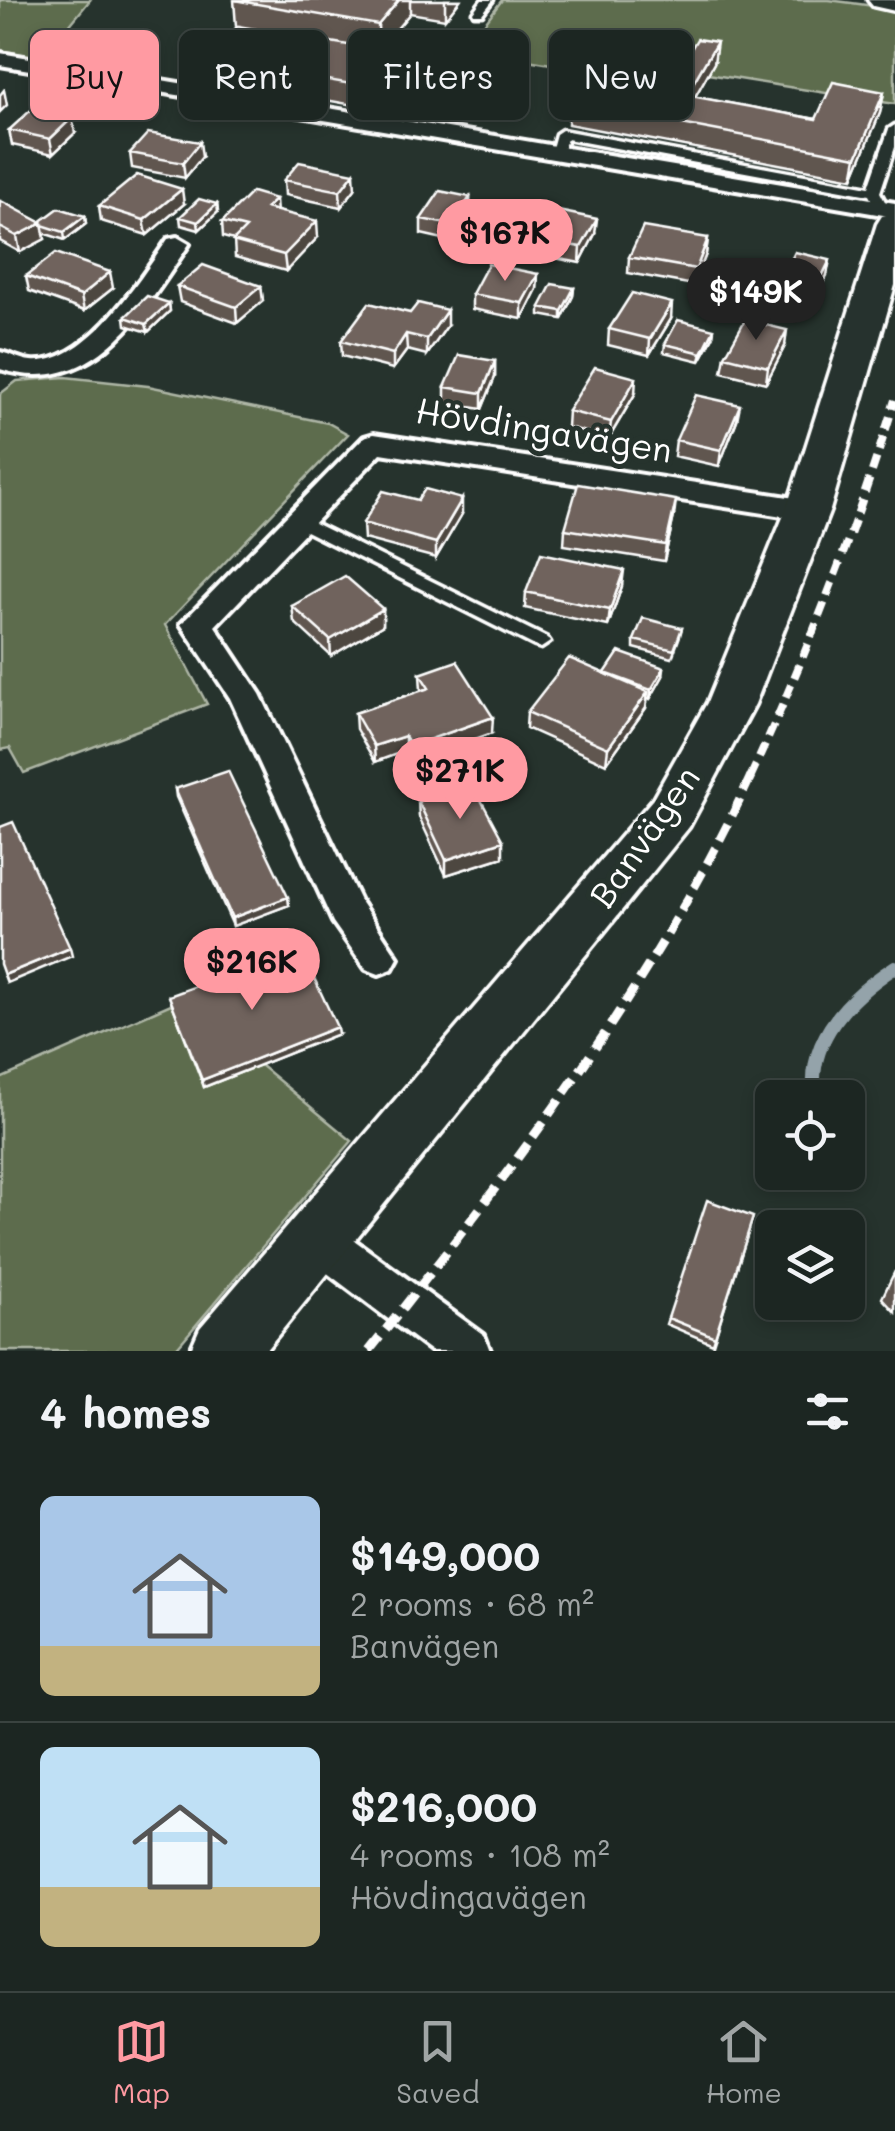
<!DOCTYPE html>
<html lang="en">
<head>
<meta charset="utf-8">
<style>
	:root { --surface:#1c2622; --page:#252e2a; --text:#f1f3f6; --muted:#a0a5a5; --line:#3a4340; --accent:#ff9aa2 }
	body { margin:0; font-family:Mali,sans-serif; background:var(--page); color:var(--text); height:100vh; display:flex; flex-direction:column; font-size:38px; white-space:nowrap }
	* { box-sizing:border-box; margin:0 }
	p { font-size:32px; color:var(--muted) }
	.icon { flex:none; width:55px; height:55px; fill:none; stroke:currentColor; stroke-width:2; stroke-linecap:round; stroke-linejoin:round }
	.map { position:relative; height:1351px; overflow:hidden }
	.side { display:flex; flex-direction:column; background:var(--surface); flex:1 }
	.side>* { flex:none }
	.top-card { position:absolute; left:30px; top:30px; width:835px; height:90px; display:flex; gap:20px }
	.controls { position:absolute; left:755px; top:1080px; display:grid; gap:20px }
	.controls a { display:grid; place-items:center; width:110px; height:110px; border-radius:15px; background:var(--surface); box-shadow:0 5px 15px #0003,0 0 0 2px var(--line); font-size:50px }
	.price { position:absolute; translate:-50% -85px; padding:0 22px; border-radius:35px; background:var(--accent); color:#111; font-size:32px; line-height:65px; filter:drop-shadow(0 2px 5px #0008) }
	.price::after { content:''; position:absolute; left:50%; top:60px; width:30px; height:22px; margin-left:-15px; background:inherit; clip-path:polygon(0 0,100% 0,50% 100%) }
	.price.current { background:#222; color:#fff }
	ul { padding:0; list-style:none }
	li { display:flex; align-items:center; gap:30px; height:250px; padding:0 40px }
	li+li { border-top:2px solid var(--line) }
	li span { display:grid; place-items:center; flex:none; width:280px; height:200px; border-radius:15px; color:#555 }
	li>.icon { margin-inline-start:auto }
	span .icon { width:120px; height:120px; fill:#fffc; stroke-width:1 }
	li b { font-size:42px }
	h2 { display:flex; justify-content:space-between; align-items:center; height:120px; padding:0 40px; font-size:42px }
	.tag { padding:0 35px; border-radius:15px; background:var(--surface); box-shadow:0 5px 15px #0003,0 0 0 2px var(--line); font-size:35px; line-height:90px }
	.tag.current { background:var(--accent); color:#111 }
	.dock { display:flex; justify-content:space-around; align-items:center; height:140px; border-top:2px solid var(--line); background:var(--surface); font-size:28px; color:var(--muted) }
	.dock a { display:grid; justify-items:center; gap:5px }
	.dock .current { color:var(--accent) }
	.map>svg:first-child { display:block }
</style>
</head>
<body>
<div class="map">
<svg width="895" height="1351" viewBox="0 0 895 1351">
	<rect width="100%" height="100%" fill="#26332d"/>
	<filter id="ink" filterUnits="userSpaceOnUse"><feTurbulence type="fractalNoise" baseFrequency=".01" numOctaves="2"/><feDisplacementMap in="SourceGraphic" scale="20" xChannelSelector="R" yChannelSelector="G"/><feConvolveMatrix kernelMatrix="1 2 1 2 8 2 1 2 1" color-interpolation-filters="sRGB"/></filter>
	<g filter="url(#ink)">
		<!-- green -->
		<path fill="#5d6c4e" stroke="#aeb6a6" stroke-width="2.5" d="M0,0H90L43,58L0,50Z
			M502,0H829L889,8L895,10V104L708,74L713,63L657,54L650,60L597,52L579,69L465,49Z
			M65,377L148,386L328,423L348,434L165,625L207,704L24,773L10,748L0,750V394L17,381Z
			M171,1004L260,1065L352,1141L174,1351H0V1079Z"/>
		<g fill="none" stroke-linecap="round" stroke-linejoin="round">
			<!-- stream -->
			<path stroke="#94a3aa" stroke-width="14" d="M815,1098C806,1039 849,997 895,967"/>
			<defs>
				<path id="lane" d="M482,0H493L482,14H474L473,12Z
					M895,125V147L880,192L889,209L883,213L878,212L869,195L567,139L561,155L551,152L556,134L562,130L869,187L889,129Z
					M302,517L547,638L550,642L541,648L535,646L296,526L294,522Z"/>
				<path id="street" d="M0,53L895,203V217L0,65Z
					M177,237L189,244C144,311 94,399 0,369V352C10,354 21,360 31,361C87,366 141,278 168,239Z
					M374,434L808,500L823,510L808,520L381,453L215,626L260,694L360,901L398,958L392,969L379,974L366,969L333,922L230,698L181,624L364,437Z
					M317,1218L332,1224L484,1335L490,1351H431L302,1254L296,1239L302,1224Z"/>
				<path id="secondary" d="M868,0H895V11L873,6Z
					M895,213V285L830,510L755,704L689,827L265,1351H190L200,1328L653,799L707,703L786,510L877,224L882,216Z"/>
			</defs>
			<!-- lane casing -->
			<use href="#lane" stroke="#fff" stroke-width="7"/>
			<!-- street casing -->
			<use href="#street" stroke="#fff" stroke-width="8"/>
			<!-- secondary casing -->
			<use href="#secondary" stroke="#fff" stroke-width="7"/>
			<!-- lane -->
			<use href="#lane" fill="#26332d" fill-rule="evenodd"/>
			<!-- street -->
			<use href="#street" fill="#26332d" fill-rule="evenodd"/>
			<!-- secondary -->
			<use href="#secondary" fill="#26332d" fill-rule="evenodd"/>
			<!-- rail-far1 -->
			<path stroke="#fff" stroke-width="8" stroke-dasharray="14 8" stroke-linecap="butt" d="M750,778C807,654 855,530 895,400"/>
			<!-- rail -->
			<path stroke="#fff" stroke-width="9" stroke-dasharray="18 9" stroke-linecap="butt" d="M369,1351C511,1172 654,985 751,776"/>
		</g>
		<!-- wall -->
		<path fill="#605650" stroke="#fff" stroke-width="2.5" d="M460,0L445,19L410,13L379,50L418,77L392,112L209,79L207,59L238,26H236L234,0Z
			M714,63L695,97L816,119L884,92L880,113L853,178L568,124L569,104L553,100L554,80L593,79L665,92Z
			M9,130L75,133L53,154L12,145Z
			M130,153L202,157L185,178L132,168Z
			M284,180L355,189L341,207L285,195Z
			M470,197V212L452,241L421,234V219Z
			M0,201L40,222L85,216L86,224L65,240L43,233L45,239L20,252L0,241Z
			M184,204L147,235L101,221L99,206Z
			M217,204L218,212L199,230L181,225L180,217Z
			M277,211L318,237L286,271L235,257L234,240L223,237L222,222Z
			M595,234L580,263L540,255L541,240Z
			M708,238L706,254L694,285L628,273L629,257Z
			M538,274L537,289L522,319L472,309V294Z
			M827,275L812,306L777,297L780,282Z
			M26,276L113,288L84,311L29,291Z
			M177,286H261L263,301L237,323L180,302Z
			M574,288L573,296L562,319L540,315V307Z
			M169,303L170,311L148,332L126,325L125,317Z
			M671,319L649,355L608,345L609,329Z
			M447,326L427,355L407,350L393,369L342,356L341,341Z
			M713,337L700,361L664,352L665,344Z
			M785,346L766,383L722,372L725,356Z
			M495,361V377L482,409L445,403V387Z
			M635,394L609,438L567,427L568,411Z
			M737,420L719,466L674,456L676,440Z
			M418,500L462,514L436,558L364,539L363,523Z
			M674,516L664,561L564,545L565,529Z
			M622,586L608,626L525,608L526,592Z
			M292,606L383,609V625L331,656L294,622Z
			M682,628L680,636L672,658L634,648V640Z
			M605,673L663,676L650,699L648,698L646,708L606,764L526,728L527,712Z
			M420,674L492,733L411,762L405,751L375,762L356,729L355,713L421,691Z
			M175,789L289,905L233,926L176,797Z
			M418,801L503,857L446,875L419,817Z
			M169,996L338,1034L204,1087Z
			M753,1217L713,1344L666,1324L668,1318Z
			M895,1271V1312L882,1298Z"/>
		<!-- shaded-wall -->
		<path fill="#4e4641" stroke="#fff" stroke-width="2.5" d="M399,0H410V13L379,50L378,25Z
			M445,0H460L445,19Z
			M717,42L714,63L684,116L686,95Z
			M418,57V77L392,112L391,91Z
			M594,64L593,85L585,78Z
			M4,90L7,105L0,112V95Z
			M884,92L880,113L853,178L857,157Z
			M72,118L75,133L53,154L50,139Z
			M200,142L202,157L185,178L183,163Z
			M354,173L355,189L341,207L340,191Z
			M182,189L184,204L147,235L144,220Z
			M470,197V212L452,241V225Z
			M276,199L277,214L266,208Z
			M217,204L218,212L199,230L198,222Z
			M85,216L86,224L65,240L64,232Z
			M597,219L595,234L580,263L581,247Z
			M317,221L318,237L286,271L284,255Z
			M42,223L45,239L20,252L17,236Z
			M708,238L706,254L694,285L696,269Z
			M830,260L827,275L812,306L815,290Z
			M110,272L113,288L84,311L81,296Z
			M538,274L537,289L522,319V303Z
			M261,286L263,301L237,323L236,307Z
			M574,288L573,296L562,319V311Z
			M169,303L170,311L148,332L146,324Z
			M672,303L671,319L649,355L650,339Z
			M447,310V326L427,355V339Z
			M714,329L713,337L700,361L702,353Z
			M787,330L785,346L766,383L768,367Z
			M406,334L407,350L393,369V354Z
			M495,361V377L482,409V393Z
			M636,378L635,394L609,438L611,422Z
			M740,405L737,420L719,466L721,450Z
			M462,499V514L436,558V543Z
			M676,500L674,516L664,561L666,545Z
			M624,570L622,586L608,626L610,610Z
			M383,609V625L331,656L330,640Z
			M664,668L663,676L650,699L651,690Z
			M648,692L646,708L606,764L608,748Z
			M493,717L492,733L411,762V746Z
			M405,736V751L375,762L374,746Z
			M503,841V857L446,875V860Z
			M288,897L289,905L233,926L232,918Z
			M70,948L72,956L7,983L4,975Z
			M337,1027L338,1034L204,1087L202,1080Z"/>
		<!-- building -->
		<path fill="#70645d" stroke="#fff" stroke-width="2.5" d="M234,0H399L378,25Z
			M238,26L418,57L391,91L207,59Z
			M697,39L717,42L686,95L816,119L833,82L884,92L857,157L570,103L582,85L554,80L568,60L594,64L585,78L665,92Z
			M31,110L72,118L50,139L9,130Z
			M148,133L200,142L183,163L130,153Z
			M299,162L354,173L340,191L284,180Z
			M137,175L182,189L144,220L99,206Z
			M440,191L470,197L452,225L421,219Z
			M252,192L276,199L266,208L317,221L284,255L233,241L246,228L222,222Z
			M199,199L217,204L198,222L180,217Z
			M0,201H1L42,223L17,236L0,227Z
			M59,208L85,216L64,232L42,225L40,222Z
			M558,211L597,219L581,247L541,240Z
			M643,227L708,238L696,269L629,257Z
			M795,252L830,260L815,290L780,282Z
			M56,253L110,272L81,296L26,276Z
			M488,264L538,274L522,303L472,294Z
			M203,265L261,286L236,307L177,286Z
			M552,284L574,288L562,311L540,307Z
			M632,293L672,303L650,339L609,329Z
			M147,296L169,303L146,324L125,317Z
			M369,303L410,313L418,303L447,310L427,339L406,334L393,354L341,341Z
			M678,320L714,329L702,353L665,344Z
			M745,320L787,330L768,367L725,356Z
			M459,355L495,361L482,393L445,387Z
			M595,367L636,378L611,422L568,411Z
			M696,395L740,405L721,450L676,440Z
			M578,484L676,500L666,545L565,529Z
			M425,489L462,499L436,543L363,523L383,491L418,500Z
			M541,553L624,570L610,610L526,592Z
			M345,576L383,609L330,640L292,606Z
			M643,618L682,628L674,650L634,640Z
			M619,652L664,668L651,690L605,673Z
			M569,658L648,692L608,748L527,712Z
			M457,661L493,717L411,746L405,736L374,746L355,713L429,688L420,674Z
			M228,771L288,897L232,918L175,789Z
			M473,785L503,841L446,860L418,801Z
			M13,822L70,948L4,975L0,964V827Z
			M300,948L337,1027L202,1080L169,996Z
			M707,1200L753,1217L715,1337L668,1318Z"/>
	</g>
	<g text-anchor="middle" stroke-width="10" stroke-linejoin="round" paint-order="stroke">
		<!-- street labels -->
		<g font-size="35" fill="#fff" stroke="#26332d">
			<text transform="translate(544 431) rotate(9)" y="12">Hövdingavägen</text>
			<text transform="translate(645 837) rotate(-55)" y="12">Banvägen</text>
		</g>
	</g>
</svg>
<div class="controls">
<a><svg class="icon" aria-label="locate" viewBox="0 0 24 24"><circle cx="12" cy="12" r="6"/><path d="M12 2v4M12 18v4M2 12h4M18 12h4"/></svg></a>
<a><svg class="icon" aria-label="layers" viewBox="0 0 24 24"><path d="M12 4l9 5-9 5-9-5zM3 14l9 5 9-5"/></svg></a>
</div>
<b class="price" style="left:505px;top:284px">$167K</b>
<b class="price current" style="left:756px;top:343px">$149K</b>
<b class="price" style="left:460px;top:822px">$271K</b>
<b class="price" style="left:252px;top:1013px">$216K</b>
<div class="top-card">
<a class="tag current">Buy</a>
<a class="tag">Rent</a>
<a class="tag">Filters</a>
<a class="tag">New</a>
</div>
</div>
<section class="side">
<h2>4 homes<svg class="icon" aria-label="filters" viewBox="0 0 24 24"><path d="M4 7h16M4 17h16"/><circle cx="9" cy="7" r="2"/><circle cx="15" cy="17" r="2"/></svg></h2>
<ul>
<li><span style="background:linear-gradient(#a9c7e8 75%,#c2b280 0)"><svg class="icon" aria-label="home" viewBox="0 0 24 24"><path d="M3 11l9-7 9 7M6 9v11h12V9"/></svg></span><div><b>$149,000</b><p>2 rooms · 68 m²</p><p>Banvägen</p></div></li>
<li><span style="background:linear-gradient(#bfe0f5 70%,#c2b280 0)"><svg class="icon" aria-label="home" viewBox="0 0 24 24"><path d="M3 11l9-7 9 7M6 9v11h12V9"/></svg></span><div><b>$216,000</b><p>4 rooms · 108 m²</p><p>Hövdingavägen</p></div></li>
</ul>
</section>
<nav class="dock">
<a class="current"><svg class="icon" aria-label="map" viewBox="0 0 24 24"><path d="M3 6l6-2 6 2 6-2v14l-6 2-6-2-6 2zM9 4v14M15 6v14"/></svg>Map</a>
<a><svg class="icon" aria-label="saved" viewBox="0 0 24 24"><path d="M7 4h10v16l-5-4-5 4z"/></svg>Saved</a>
<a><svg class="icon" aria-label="home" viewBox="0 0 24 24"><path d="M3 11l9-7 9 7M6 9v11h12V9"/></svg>Home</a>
</nav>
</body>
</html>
